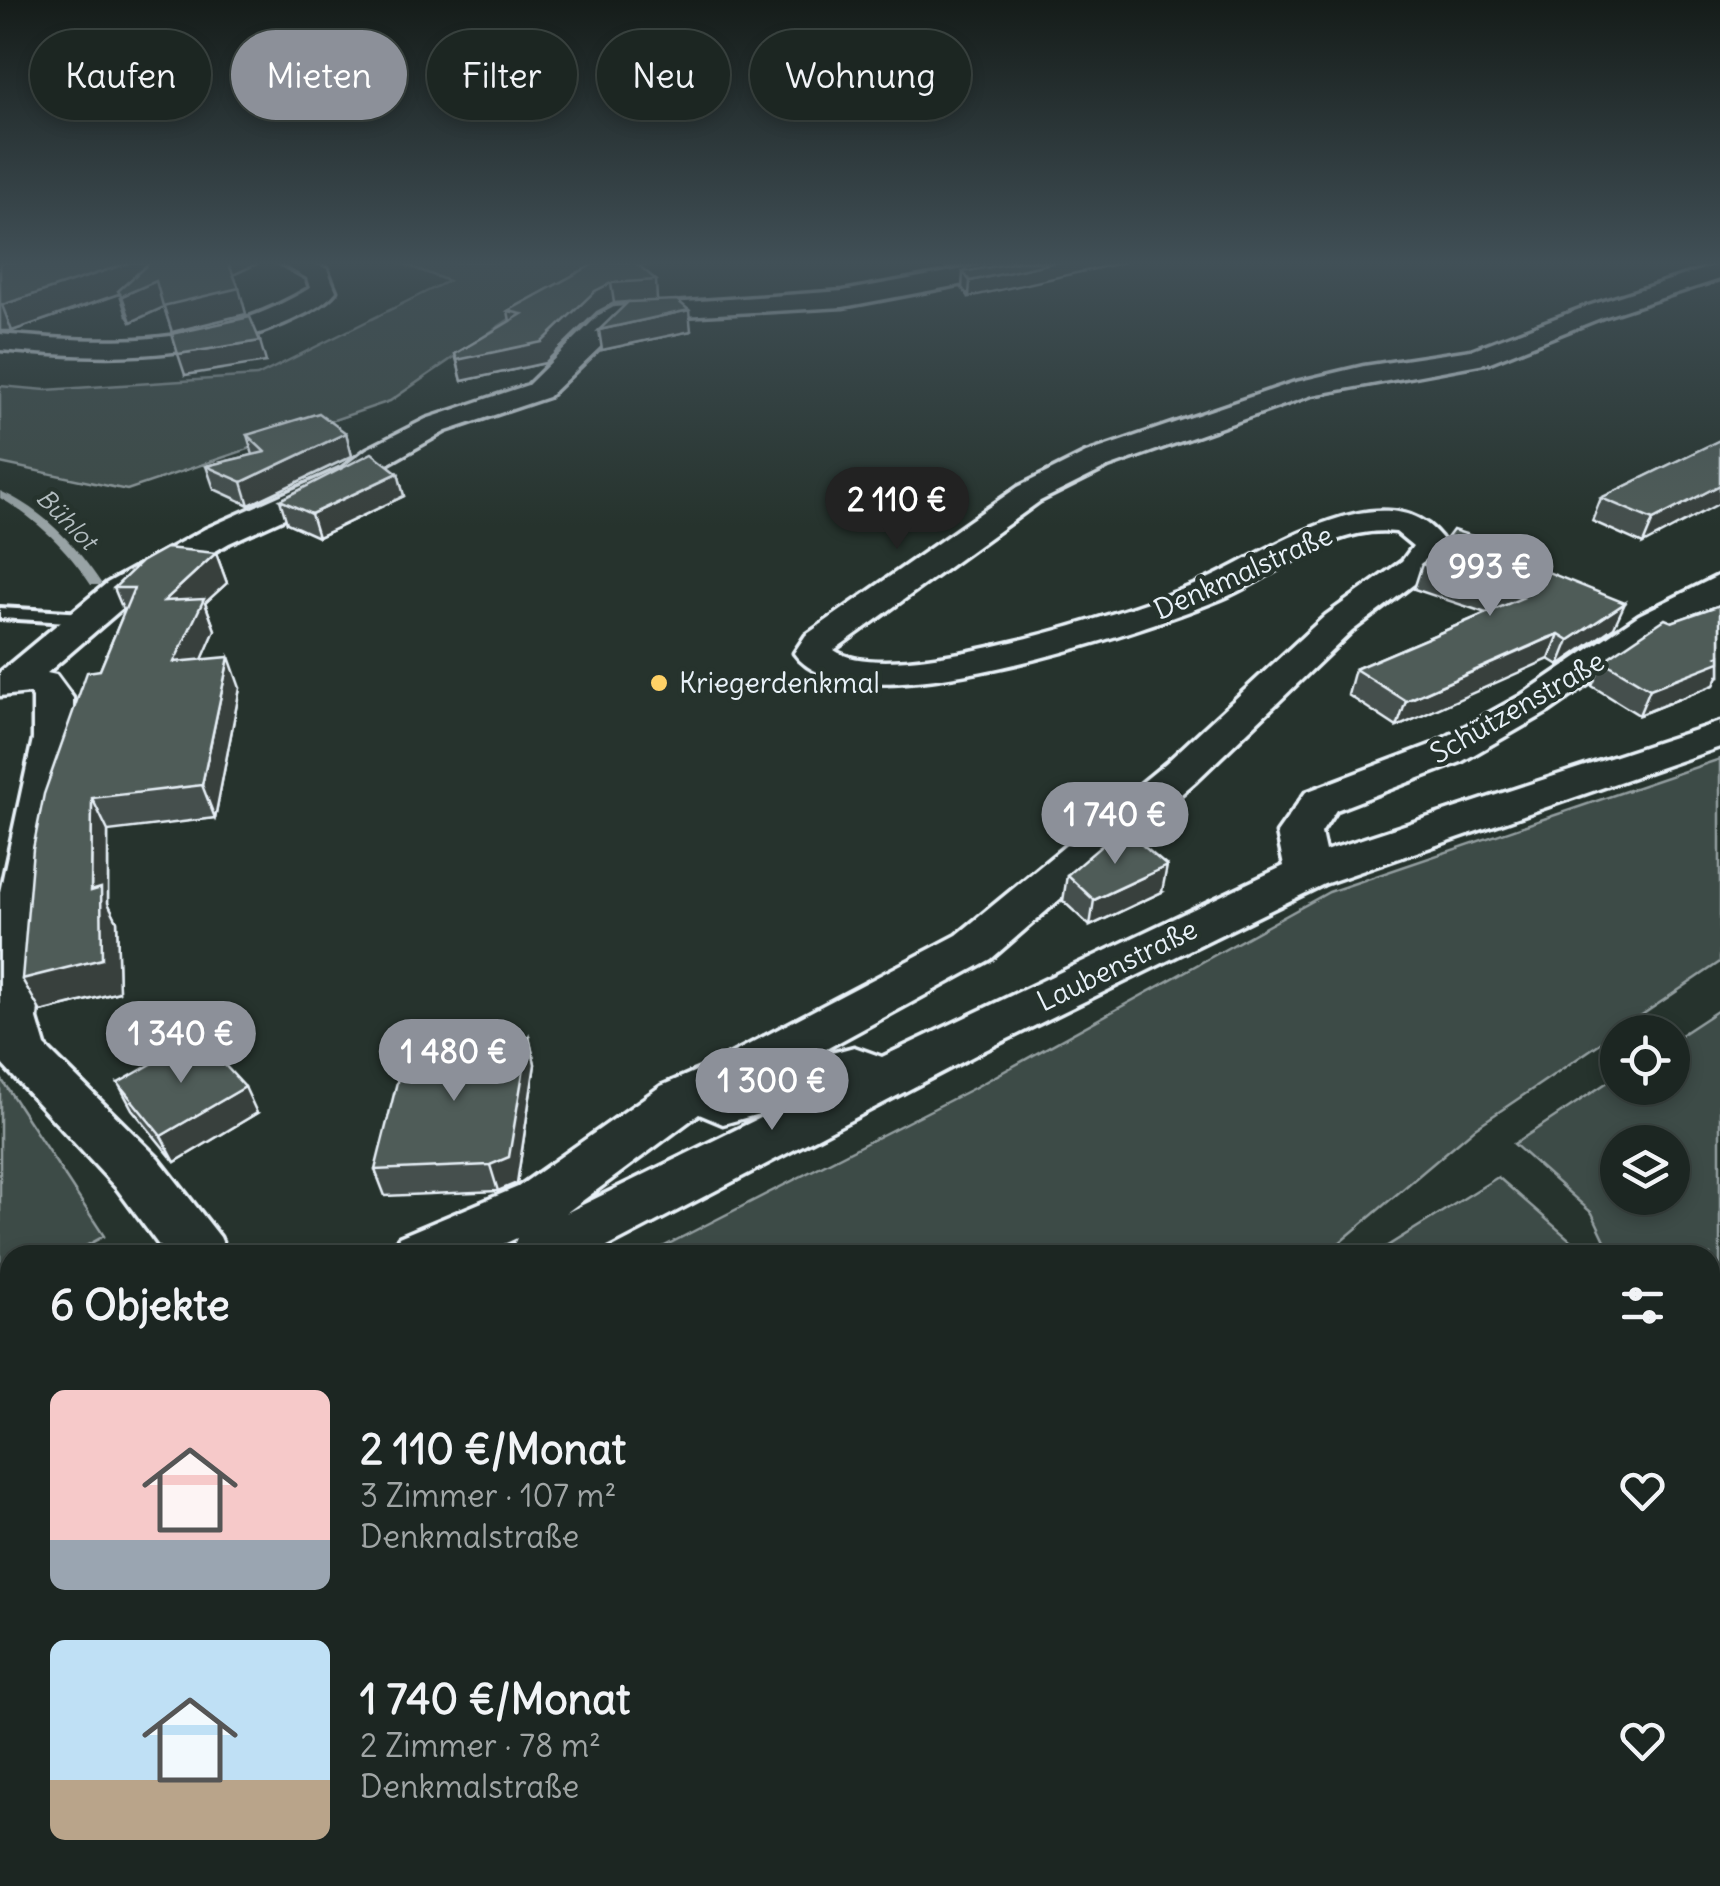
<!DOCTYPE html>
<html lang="de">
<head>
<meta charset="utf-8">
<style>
	:root { --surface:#1c2622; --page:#252e2a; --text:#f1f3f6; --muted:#a0a5a5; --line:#3a4340; --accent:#8c9099 }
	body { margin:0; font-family:Delius,sans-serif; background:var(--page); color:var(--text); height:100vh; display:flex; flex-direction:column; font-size:38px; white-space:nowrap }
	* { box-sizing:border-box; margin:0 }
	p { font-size:32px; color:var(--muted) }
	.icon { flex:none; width:55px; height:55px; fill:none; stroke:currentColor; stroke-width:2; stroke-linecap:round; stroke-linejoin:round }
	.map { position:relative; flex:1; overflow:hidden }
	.panel { position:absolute; left:0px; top:1245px; width:1720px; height:642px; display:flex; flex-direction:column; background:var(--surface); border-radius:30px 30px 0 0; box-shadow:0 5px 15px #0003,0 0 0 2px var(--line) }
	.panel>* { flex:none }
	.guide { position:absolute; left:30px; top:30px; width:1000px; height:90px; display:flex; gap:20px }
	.fabs { position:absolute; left:1600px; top:1015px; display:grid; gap:20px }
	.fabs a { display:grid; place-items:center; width:90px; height:90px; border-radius:50%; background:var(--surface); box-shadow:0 5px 15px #0003,0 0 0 2px var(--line); font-size:50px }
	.price { position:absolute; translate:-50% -85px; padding:0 22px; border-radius:35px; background:var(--accent); color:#fff; font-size:32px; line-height:65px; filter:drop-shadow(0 2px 5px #0008) }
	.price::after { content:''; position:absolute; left:50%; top:60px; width:30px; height:22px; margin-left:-15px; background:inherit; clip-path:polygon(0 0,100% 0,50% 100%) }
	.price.current { background:#222; color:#fff }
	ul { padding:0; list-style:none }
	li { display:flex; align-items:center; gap:30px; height:250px; padding:0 50px }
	li span { display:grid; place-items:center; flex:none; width:280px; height:200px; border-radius:15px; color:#555 }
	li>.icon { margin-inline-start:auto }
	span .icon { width:120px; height:120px; fill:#fffc; stroke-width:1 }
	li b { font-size:42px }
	h2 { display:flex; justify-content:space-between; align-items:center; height:120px; padding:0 50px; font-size:42px }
	.pill { padding:0 35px; border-radius:45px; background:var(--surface); box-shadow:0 5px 15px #0003,0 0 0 2px var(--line); font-size:35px; line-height:90px }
	.pill.current { background:var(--accent); color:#fff }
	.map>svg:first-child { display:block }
</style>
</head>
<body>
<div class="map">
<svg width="1720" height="1886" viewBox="0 0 1720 1886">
	<rect width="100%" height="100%" fill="#26332d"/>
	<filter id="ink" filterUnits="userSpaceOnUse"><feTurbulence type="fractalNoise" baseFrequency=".01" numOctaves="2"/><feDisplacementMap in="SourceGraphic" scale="20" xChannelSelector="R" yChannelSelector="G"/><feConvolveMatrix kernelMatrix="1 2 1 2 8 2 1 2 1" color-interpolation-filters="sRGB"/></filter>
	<g filter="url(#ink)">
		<!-- green -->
		<path fill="#3e4b47" stroke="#939ea0" stroke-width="2.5" fill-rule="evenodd" d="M399,262H673L578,272L390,401L127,490L0,463V386L46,390L257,376L448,281Z
			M1720,759V962L1475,1128L1325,1255H647L972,1089L1329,892Z
			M1720,1009V1642L1710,1643V1255H1612L1592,1213L1514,1144L1617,1076L1618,1088H1672L1673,1040ZM1618,1142H1672V1198H1618Z
			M0,1077L104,1236L69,1255H10V1287L0,1293Z
			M1498,1177L1584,1252L1373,1255Z"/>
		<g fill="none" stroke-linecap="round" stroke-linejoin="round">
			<!-- stream -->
			<path fill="#98a3a5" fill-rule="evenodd" d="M0,491C42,509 76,545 101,583L99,585H91C67,549 38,520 0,498Z
				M417,1878H447L443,1886H413Z"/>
			<defs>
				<path id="lane" d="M0,608L85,613L94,618L85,623L0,618Z
					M716,1878H764L761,1886H712Z
					M1306,1878H1363L1360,1886H1302Z"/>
				<path id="street" d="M278,262H311L327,269L336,291C324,306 301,316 283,324C193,362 96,359 0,350V334C111,344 211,348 310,288L307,278Z
					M1003,262H1055L1043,269L843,307L629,319L548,397L446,431L389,463L364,482L229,543L133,599L47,673L56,675L73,698V739L47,881L37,1019L45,1046L158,1158L220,1237L228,1255H166L118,1190L0,1062V892L33,739V698L30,693L0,696V672L107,583L205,529L342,468L367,449L426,419L528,385L599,315L614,307L843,291Z
					M1720,264V279L1603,317L1490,362L1312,395L1108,467L1040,501L834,650C891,690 1135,610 1201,582C1264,555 1394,460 1447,546L1426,575L1352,631L1196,781L991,959L806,1060L854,1047L882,1057L1284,866L1277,833L1306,792L1433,744L1520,696L1639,615L1720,575V604L1717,607L1665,631L1548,712L1461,762L1336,810L1321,833L1325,851L1720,722V747L1324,884L981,1052L592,1255H509L517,1238L479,1255H391L399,1237L518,1187L661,1086L710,1065L957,935L1166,763L1326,615L1402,561L1413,546L1396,532C1332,524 1277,576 1221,599C1145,630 849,733 794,653L806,635L1018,487L1086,453L1292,383L1364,366L1471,350L1585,307ZM780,1108L566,1213L699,1114L723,1124Z"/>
				<path id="secondary" d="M1720,1775V1865L1710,1869V1779Z
					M1508,1878H1619L1616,1886H1505Z"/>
			</defs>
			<!-- lane casing -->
			<use href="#lane" stroke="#e8f1f8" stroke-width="8"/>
			<!-- street casing -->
			<use href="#street" stroke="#e8f1f8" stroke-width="7"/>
			<!-- secondary casing -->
			<use href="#secondary" stroke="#e8f1f8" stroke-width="7"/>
			<!-- lane -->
			<use href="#lane" fill="#26332d" fill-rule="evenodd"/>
			<!-- street -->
			<use href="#street" fill="#26332d" fill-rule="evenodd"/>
			<!-- secondary -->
			<use href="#secondary" fill="#26332d" fill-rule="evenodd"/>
		</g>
		<!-- wall -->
		<path fill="#454f4d" stroke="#e8f1f8" stroke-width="2.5" d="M0,262L234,275L246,314L172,332L164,307L131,322L127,316L120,294L12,331H0Z
			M1018,262L969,297L962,288L963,272Z
			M592,265L656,280L657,300L691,331L602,350L628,302L614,303L597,312L545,363L462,381L455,354L510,321L508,311Z
			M346,433L352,456L249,505L214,489L206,466L253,455L247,435Z
			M1720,440L1643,544L1592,521L1601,498Z
			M398,473L404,496L318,537L287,523L280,500Z
			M1504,546L1502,553L1614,627L1559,665L1549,659L1538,662L1397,727L1348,695L1355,669L1486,613L1414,589L1422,564Z
			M216,553L227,583L205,603L215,630L202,659L240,688L215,818L108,831V903L117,921L119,992L41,1012L100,670L124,612L114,588Z
			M1720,605V676H1718L1714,685L1639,715L1592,686L1603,661L1672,622Z
			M1067,875L1162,892L1090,926L1063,901Z
			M529,1037L535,1064L517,1183L498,1191L385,1196L375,1170Z
			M118,1083L257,1113L175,1162L132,1109Z
			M1720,1523V1625L1710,1627V1524Z
			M1102,1878H1255L1243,1886H1107Z"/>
		<!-- shaded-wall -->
		<path fill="#38403e" stroke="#e8f1f8" stroke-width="2.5" d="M131,262H164L239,288L246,314L172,332L164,307L131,322L122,296L156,281L12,331L2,305Z
			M227,262H261L231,276Z
			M946,262H981L946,268Z
			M1056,262H1125L969,297L970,281Z
			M611,283L614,303L597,312L545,363L462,381L457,360Z
			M689,310L691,331L602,350L599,330Z
			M260,341L266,362L185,375L178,354Z
			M346,433L352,456L249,505L242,482Z
			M398,473L404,496L318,537L311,514Z
			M1720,485V503L1643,544L1653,520Z
			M216,553L227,583L205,603L215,630L187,694L174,662L164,601Z
			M1625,603L1614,627L1559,665L1569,640Z
			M1559,634L1549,659L1397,727L1406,701Z
			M1720,655V676H1718L1714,685L1639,715L1650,689Z
			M229,657L240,688L215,818L202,785Z
			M92,798L108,831V903L117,921L119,992L41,1012L22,979L91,891Z
			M1167,866L1162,892L1090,926L1094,900Z
			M529,1037L535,1064L517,1183L498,1191L490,1165Z
			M245,1087L257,1113L175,1162L161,1136Z
			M10,1787V1871L0,1865V1793Z
			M1189,1878H1198L1193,1886H1178Z
			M1236,1878H1255L1243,1886H1225Z"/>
		<!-- building -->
		<path fill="#505c59" stroke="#e8f1f8" stroke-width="2.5" d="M0,262H131L2,305H0Z
			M150,262H228L239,288L163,306L156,281L122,296L118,291Z
			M602,262H635L656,280L611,283L595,291L542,342L457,360L455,354L522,314L508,311L592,265Z
			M1018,262H1056L970,281L963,272Z
			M677,300L689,310L599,330L628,302Z
			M250,317L260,341L178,354L172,334Z
			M319,413L346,433L242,482L206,466L265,452L247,435Z
			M1720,440V485L1653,520L1601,498Z
			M372,453L398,473L311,514L280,500Z
			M1453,530L1504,546L1498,552L1625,603L1569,640L1559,634L1548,638L1406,701L1355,669L1522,598L1422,564L1436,553Z
			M166,548L216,553L164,601L204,599L174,662L229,657L202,785L92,798L91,891L101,888L102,959L22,979L33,849L44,794L87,672L100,670L134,588H114L141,562Z
			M1720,605V655L1718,656L1720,657V662L1650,689L1603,661L1665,619L1672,622Z
			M1128,833L1167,866L1094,900L1067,875L1101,846Z
			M199,1037L245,1087L161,1136L118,1083Z
			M529,1037L509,1157L490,1165L375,1170L407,1042Z
			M1720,1523V1616L1710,1617V1524Z
			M0,1576L10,1577V1787L0,1793L9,1819L0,1825Z
			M1135,1878H1189L1178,1886H1141Z
			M1215,1878H1236L1225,1886H1221Z"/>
	</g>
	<!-- sky -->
	<linearGradient id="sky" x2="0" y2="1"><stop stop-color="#151c19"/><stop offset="0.5" stop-color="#415057"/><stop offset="1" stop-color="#415057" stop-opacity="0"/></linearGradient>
	<rect width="1720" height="526" fill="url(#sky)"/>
	<!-- markers -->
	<circle fill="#ffd166" stroke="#26332d" stroke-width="4" cx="659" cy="683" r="10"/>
	<g text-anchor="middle" stroke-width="9" stroke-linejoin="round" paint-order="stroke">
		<!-- far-water labels -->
		<g font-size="25" font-style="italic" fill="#b3bdc0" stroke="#26332d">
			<text transform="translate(67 519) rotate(45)" y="9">Bühlot</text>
		</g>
		<!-- street labels -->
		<g font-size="28" fill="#e8f1f8" stroke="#26332d">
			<text transform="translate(1243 572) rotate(-24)" y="10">Denkmalstraße</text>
			<text transform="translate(1517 707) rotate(-30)" y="10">Schützenstraße</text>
			<text transform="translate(1117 965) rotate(-26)" y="10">Laubenstraße</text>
		</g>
		<!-- poi labels -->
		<g font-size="28" fill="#e8f1f8" stroke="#26332d" text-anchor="start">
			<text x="679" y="693">Kriegerdenkmal</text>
		</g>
	</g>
</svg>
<div class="fabs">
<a><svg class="icon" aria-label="locate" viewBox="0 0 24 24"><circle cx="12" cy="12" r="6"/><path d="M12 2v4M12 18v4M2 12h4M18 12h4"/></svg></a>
<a><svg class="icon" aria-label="layers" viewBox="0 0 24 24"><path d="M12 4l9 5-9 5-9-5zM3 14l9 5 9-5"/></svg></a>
</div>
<b class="price current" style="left:897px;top:552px">2 110 €</b>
<b class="price" style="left:1490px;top:619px">993 €</b>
<b class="price" style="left:1115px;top:867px">1 740 €</b>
<b class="price" style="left:181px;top:1086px">1 340 €</b>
<b class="price" style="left:454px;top:1104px">1 480 €</b>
<b class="price" style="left:772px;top:1133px">1 300 €</b>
<div class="guide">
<a class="pill">Kaufen</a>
<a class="pill current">Mieten</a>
<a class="pill">Filter</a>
<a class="pill">Neu</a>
<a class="pill">Wohnung</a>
</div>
<section class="panel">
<h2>6 Objekte<svg class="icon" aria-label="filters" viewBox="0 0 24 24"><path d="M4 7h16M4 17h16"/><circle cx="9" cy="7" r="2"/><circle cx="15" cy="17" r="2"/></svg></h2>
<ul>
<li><span style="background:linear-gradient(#f6c9c9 75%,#9aa5b1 0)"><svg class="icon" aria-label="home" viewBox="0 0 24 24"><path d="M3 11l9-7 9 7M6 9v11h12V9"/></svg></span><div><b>2 110 €/Monat</b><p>3 Zimmer · 107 m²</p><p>Denkmalstraße</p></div><svg class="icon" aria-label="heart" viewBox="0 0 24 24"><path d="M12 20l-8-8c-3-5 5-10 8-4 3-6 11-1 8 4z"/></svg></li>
<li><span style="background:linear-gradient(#bfe0f5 70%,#b9a48a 0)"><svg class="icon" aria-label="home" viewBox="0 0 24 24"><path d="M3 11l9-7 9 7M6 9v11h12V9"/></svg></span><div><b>1 740 €/Monat</b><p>2 Zimmer · 78 m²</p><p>Denkmalstraße</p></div><svg class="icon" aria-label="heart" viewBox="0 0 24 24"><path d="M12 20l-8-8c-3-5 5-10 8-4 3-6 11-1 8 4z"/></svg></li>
</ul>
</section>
</div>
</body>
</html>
